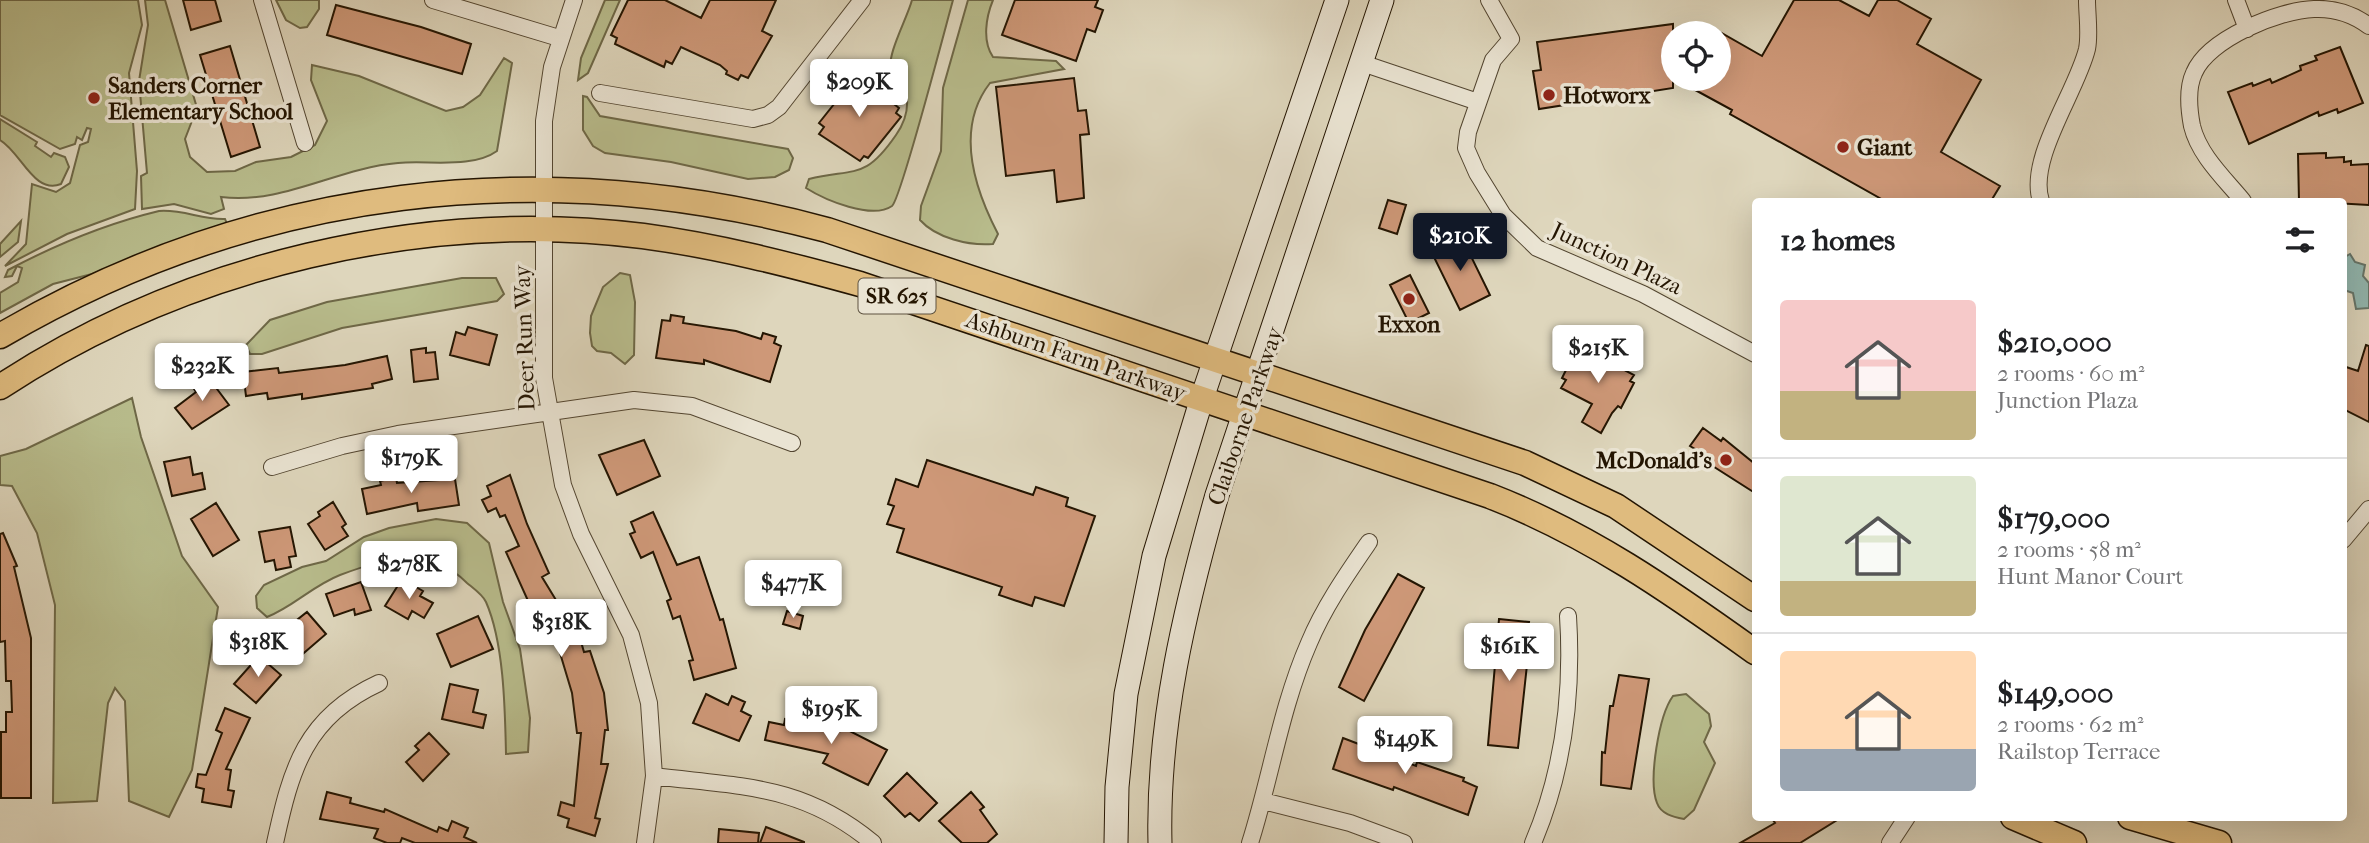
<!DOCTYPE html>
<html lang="en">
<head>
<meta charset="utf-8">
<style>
	:root { --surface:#fff; --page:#f6f6f6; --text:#202124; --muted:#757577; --line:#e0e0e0; --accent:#111827 }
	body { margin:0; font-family:"IM FELL French Canon",serif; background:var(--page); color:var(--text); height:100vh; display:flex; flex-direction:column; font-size:26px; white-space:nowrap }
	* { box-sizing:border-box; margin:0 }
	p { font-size:23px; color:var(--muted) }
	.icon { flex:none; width:38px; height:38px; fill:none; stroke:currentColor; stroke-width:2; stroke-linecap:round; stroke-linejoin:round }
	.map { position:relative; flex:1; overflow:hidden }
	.details { position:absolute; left:1752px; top:198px; width:595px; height:623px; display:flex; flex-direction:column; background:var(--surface); border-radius:7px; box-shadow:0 7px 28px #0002 }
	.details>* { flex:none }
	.buttons { position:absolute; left:1661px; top:21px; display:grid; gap:14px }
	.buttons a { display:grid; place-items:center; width:70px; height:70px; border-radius:50%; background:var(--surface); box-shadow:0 7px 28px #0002; font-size:35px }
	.price { position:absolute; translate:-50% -60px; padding:0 16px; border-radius:7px; background:#fff; color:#222; font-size:23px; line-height:46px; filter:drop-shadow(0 2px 4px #0008) }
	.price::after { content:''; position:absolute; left:50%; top:42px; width:21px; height:16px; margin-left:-10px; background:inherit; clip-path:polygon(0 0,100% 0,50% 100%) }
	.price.selected { background:var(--accent); color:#fff }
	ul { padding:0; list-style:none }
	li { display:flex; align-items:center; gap:21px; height:175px; padding:0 28px }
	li+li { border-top:2px solid var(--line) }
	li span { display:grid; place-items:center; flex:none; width:196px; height:140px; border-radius:7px; color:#555 }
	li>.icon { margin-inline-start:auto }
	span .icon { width:84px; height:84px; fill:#fffc; stroke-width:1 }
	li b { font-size:30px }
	h2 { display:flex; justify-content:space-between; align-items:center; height:84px; padding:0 28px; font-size:30px }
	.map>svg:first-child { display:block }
</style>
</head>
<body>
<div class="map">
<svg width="2369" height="843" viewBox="0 0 2369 843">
	<rect width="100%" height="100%" fill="#ded6bc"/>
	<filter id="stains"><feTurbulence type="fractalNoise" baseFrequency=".00286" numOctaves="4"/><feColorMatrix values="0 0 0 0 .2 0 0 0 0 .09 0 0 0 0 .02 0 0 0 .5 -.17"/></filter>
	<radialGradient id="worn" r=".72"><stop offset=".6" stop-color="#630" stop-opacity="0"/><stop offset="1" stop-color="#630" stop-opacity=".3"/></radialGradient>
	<!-- green -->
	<path fill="#b8bc8c" stroke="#6e6847" stroke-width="2" d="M0,0H138L142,25L129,73L137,171L135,209L67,234L5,266L26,244L32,184L56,192L70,183L80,145L88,142L91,129L87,128L82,140L77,137L75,144L60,149L0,115Z
		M145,0H165L197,108L185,139L190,157L207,172L235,171L256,162L291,157L315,145L327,121L311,80L312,65L359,76L446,111L463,107L480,95L504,58L512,63L497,151C472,169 428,160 398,163C337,168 282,205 221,197L224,209L211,214L174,204L142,209L141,176L147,173L139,81L148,25Z
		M276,0H319V9L307,27L300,28L286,20Z
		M605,0H620L588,73L578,80L581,58Z
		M912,0H953C946,25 901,199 892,206C872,220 825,200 806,188L809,179C856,168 865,180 896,135C903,125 908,114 907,100C905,90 893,82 891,72C886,55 907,19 912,0Z
		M968,0H993C986,17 982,41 993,57L1056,61L1064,69L990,83C955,128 974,188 998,234L993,244C969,246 936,238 920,220L921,206L941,151L943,88Z
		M583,96L587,97L600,116L788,149L793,158L789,170L775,177L748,179L671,162L605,153L593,146L583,130Z
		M0,119L37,142L35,146L51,157L54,153L65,157L69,167L61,184C34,195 21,152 0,140Z
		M159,211C183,209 202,220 225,219L227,224L92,274L53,284L0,313V293L18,282L22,268L17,266L12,276L5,277L8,270C57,244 105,224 159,211Z
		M21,221L18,242L0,257V244Z
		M620,273L630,275L635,302L634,355L625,364L611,353L597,351L592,346L590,333L591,316L603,287Z
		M462,278H496L504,294L497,301L342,328L262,354H250L246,345L270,320L327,302Z
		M132,398L141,437L182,556L218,607L192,770L169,817L129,801L125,701L115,688L108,703L97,801L53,803L55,605L37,533L12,486L0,485V456L26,449Z
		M436,519L467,523L489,543L503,602L520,649L530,718L528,752L506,754C505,709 504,643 486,602C483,595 473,588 467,583C429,545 385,558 340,575C312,586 293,607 267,617L257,608L256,596L264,585L302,567L326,561L364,537L389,528Z
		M1686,694L1709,714L1711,726L1704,742L1715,763L1694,810L1684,819C1673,817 1661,814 1657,803C1648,780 1659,715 1673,696Z"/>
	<!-- water -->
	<path fill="#93b9b2" stroke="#67776c" stroke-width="2" d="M2350,254L2355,262L2365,265L2363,276L2369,283V308L2356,309L2353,293L2344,290L2346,281L2343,278V258Z"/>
	<!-- building -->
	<path fill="#ce9878" stroke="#241502" stroke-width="2" d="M183,0H215L221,21L191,30Z
		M628,0H665L701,18L710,0H776L762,31L772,36L748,78L741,75L738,80L726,74L727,71L720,65L681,47L672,64L666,61L664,67L615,44L617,38L611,35Z
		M1015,0H1098L1095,7L1103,10L1095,32L1087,29L1076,61L1002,35Z
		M1794,0H1839L1869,16L1878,0H1897L1931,19L1917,44L1981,80L1941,152L2000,186L1991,201H1885L1730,114L1732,110L1675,79H1718V31L1762,56Z
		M336,5L421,27L471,44L462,74L327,35Z
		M1673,24V88L1539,109L1533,71L1541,70L1537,42Z
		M230,46L260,147L231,157L200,55Z
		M2340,47L2363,103L2338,113L2337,109L2319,116L2318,112L2249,144L2228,92L2252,83L2253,86L2270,79L2272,83L2301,70L2300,66L2317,60L2315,56Z
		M856,74L899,108L896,113L901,117L868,158L864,156L860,161L819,134L824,127L819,123L838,99L836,98L842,90L839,88L848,76L853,79Z
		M1074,78L1078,111L1086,110L1089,134L1080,135L1084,198L1057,202L1054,170L1006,176L996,87Z
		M2326,153V158L2344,157V162L2351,161V165L2369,164V205L2299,201L2298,154Z
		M1388,200L1406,205L1397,234L1379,228Z
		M1461,236L1490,295L1460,310L1431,251Z
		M1410,275L1429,313L1409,323L1390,285Z
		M671,315L684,317L683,323L736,331L761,339L763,333L776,337L774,343L781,346L770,382L704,360V364L656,358L662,320L670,321Z
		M468,327L497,335L489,365L450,355L456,332L465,335Z
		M2366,345L2369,346V422L2343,409V366L2358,371Z
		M1582,347L1600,357L1602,352L1618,360L1615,365L1634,375L1630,381L1634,383L1621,408L1618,406L1612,413L1601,433L1582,422L1592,404L1561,388L1566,380L1562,378L1575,352L1578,354Z
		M426,348V353L435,352L438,379L414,382L411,350Z
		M387,356L392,379L372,384L373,388L302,399V394L268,399L267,393L246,396L243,372L278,368L279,373L345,365Z
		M205,373L229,405L192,429L175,408L196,392L191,384Z
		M1703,428L1721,441L1723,438L1755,464V493L1697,456L1700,452L1690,446Z
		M644,440L660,476L617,495L599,455Z
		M190,457L193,475L202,473L205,489L172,496L164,462Z
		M927,460L1033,495L1036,487L1068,498L1066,506L1095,516L1064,606L1035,597L1032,606L999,595L1002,587L897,552L904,529L887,524L894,506L888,504L896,479L918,487Z
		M510,475L527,524L549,573L542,577L562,610L567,607L575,621L584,652L590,651L604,693L608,730H605L601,764H608L595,818L600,819L595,836L567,827L569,819L558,815L561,802L574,806L581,733H577L572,693L554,633L549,636L529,603L506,552L519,546L505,515L500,517L496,508L488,512L482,500L491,496L487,486Z
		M396,477L397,483L455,479L459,505L418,511L417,503L367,514L362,489L381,485L380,481Z
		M333,502L346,524L342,527L348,536L325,550L308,524L320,516L318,512Z
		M216,503L239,540L213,556L191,519Z
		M653,512L677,565L699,557L720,620L723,619L736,668L694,680L689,661L693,660L680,616L673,619L667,601L671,599L653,552L641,558L630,534L635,532L631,522Z
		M290,527L296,556L289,557L291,567L276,570L274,560L265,562L259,532Z
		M3,533L17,566L14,567L31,638V798H1V732H6V712H12L11,681H6L5,641L0,642V534Z
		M1398,574L1424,588L1364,701L1339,687L1365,630Z
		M402,579L423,591L420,596L433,603L424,618L412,611L408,619L385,606Z
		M361,582L371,610L355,615L354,609L334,616L326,594Z
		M787,611L803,616L800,629L783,624Z
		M307,612L326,634L298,658L278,635Z
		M478,616L493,649L451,667L437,634Z
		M1499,619L1529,622L1527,636L1530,637L1518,748L1488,745Z
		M259,656L281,675L256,703L234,684Z
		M1619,675L1649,679L1631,789L1601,785L1602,752L1605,753L1610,706H1613Z
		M450,684L478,690L473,712L486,715L483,728L442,719Z
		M706,694L728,705L732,696L745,702L741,711L751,716L739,741L693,723Z
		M225,708L250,718L226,769L231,770L228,790L234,791L231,807L202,802L204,789L196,787L198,774L206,775L222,733L216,730Z
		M795,712L809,715L808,723L840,731L842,727L887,750L868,785L823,763L828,754L765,740L769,722L784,725L785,719L793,721Z
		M429,733L449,754L423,781L406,762L419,750L415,746Z
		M1343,738L1416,766L1417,762L1464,778L1463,781L1477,787L1468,815L1394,787L1393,790L1333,769Z
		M907,773L937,803L919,821L910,813L905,817L884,796Z
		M327,792L351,798L350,803L384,812L385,809L437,832L439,827L448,831L452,821L468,828L464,837L477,843H415L402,838L400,843H387L374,838L378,829L320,819Z
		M971,792L984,807L980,810L997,834L987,843H962L939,821Z
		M1771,817H1842L1800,843H1740L1775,823Z
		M766,827L804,842V843H760Z
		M719,829L759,833L758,843H718Z"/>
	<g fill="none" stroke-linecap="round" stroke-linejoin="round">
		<defs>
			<path id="minor" d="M262,0L305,143
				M433,0L559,38
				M574,0L552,67L544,121V378L563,485L581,534L631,635L649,703L654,776L645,843
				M1489,0L1511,39L1493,60L1468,132L1466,148L1477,173L1503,215L1537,248L1643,294L1755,354
				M2236,0L2247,29
				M1362,63L1478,102
				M600,93L753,119L768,115L779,107L862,0
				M2041,201C2027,159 2077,91 2087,49C2090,34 2087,15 2087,0
				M2243,201C2224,178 2199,155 2192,126C2189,110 2187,88 2194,73C2208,39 2279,10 2314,9C2334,8 2353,14 2369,26
				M272,467L342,446L398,434L634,400L692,406L792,443
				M2343,540L2369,509
				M654,776C741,787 802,784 873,843
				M1263,801L1350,823L1404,843
				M275,843C291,769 305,717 379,683
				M1250,843C1271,777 1281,707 1309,643C1324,607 1347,574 1369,542
				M1533,843C1564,770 1573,694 1568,616
				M1890,843L1907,817"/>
			<path id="secondary" d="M1116,843L1117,787L1126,694L1154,556L1202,398L1337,0
				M1160,843C1157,724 1185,608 1217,495L1382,0"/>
			<path id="primary" d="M0,336C256,186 541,153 827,230L1525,463L1616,506L1755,599
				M0,387C184,266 424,208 643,236C717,246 788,264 860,284L1490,496C1588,534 1670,591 1755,652
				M2013,817L2074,843
				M2130,817L2219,843"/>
		</defs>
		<!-- minor casing -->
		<use href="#minor" stroke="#524530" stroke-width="18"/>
		<!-- secondary casing -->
		<use href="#secondary" stroke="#241502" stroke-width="25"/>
		<!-- primary casing -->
		<use href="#primary" stroke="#241502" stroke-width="27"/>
		<!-- minor -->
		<use href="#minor" stroke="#eae4d3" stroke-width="16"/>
		<!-- secondary -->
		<use href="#secondary" stroke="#eae4d3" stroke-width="23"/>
		<!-- primary -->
		<use href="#primary" stroke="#dfbb7e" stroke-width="24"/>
	</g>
	<!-- markers -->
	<g fill="#8f2418" stroke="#eae4d3" stroke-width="2.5">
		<circle cx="1549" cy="95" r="7"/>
		<circle cx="94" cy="98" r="7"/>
		<circle cx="1843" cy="147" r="7"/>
		<circle cx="1409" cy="299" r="7"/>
		<circle cx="1726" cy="460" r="7"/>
	</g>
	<g text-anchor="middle" stroke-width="7" stroke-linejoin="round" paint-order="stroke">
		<!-- shield labels -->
		<rect fill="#eae4d3" stroke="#5f5341" stroke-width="2" x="858.5" y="278.5" width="77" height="35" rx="5"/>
		<g font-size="21" font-weight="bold" fill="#241502">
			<text x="897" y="303">SR 625</text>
		</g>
		<!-- poi labels -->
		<g font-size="23" font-weight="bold" fill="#241502" stroke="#eae4d3" text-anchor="start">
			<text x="108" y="93">Sanders Corner<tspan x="108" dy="26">Elementary School</tspan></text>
			<text x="1563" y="103">Hotworx</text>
			<text x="1857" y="155">Giant</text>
			<text x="1409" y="332" text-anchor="middle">Exxon</text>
			<text x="1712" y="468" text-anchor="end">McDonald's</text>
		</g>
		<!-- street labels -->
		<g font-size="23" fill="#241502" stroke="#eae4d3">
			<text transform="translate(1617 258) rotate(25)" y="8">Junction Plaza</text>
			<text transform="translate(524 338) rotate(-92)" y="8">Deer Run Way</text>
			<text transform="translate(1076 356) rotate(19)" y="8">Ashburn Farm Parkway</text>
			<text transform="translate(1245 416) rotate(-71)" y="8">Claiborne Parkway</text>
		</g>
	</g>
	<rect width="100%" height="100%" filter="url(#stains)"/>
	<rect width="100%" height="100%" fill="url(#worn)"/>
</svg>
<div class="buttons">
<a><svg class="icon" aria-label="locate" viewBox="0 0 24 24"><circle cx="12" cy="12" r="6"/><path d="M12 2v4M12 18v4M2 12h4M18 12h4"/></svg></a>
</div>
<b class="price" style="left:859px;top:119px">$209K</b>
<b class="price selected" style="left:1460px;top:273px">$210K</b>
<b class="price" style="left:1598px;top:385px">$215K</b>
<b class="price" style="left:202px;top:403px">$232K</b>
<b class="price" style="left:411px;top:495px">$179K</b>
<b class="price" style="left:409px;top:601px">$278K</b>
<b class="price" style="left:793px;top:620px">$477K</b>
<b class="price" style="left:561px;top:659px">$318K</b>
<b class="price" style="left:258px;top:679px">$318K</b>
<b class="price" style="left:1509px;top:683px">$161K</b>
<b class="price" style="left:831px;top:746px">$195K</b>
<b class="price" style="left:1405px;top:776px">$149K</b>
<section class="details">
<h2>12 homes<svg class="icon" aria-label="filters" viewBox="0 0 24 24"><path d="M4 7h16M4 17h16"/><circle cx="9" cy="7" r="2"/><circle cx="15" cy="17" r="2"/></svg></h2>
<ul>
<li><span style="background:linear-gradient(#f6c9c9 65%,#c2b280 0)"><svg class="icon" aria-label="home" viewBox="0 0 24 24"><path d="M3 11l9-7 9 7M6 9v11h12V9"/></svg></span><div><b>$210,000</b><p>2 rooms · 60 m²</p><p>Junction Plaza</p></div></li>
<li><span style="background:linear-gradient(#dfe7d0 75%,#c2b280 0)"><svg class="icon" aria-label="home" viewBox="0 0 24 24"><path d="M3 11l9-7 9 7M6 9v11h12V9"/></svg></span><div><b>$179,000</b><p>2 rooms · 58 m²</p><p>Hunt Manor Court</p></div></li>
<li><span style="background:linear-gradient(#ffd9b3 70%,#9aa5b1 0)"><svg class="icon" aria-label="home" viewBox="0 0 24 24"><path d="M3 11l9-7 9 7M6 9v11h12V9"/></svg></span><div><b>$149,000</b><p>2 rooms · 62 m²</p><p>Railstop Terrace</p></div></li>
</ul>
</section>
</div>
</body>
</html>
